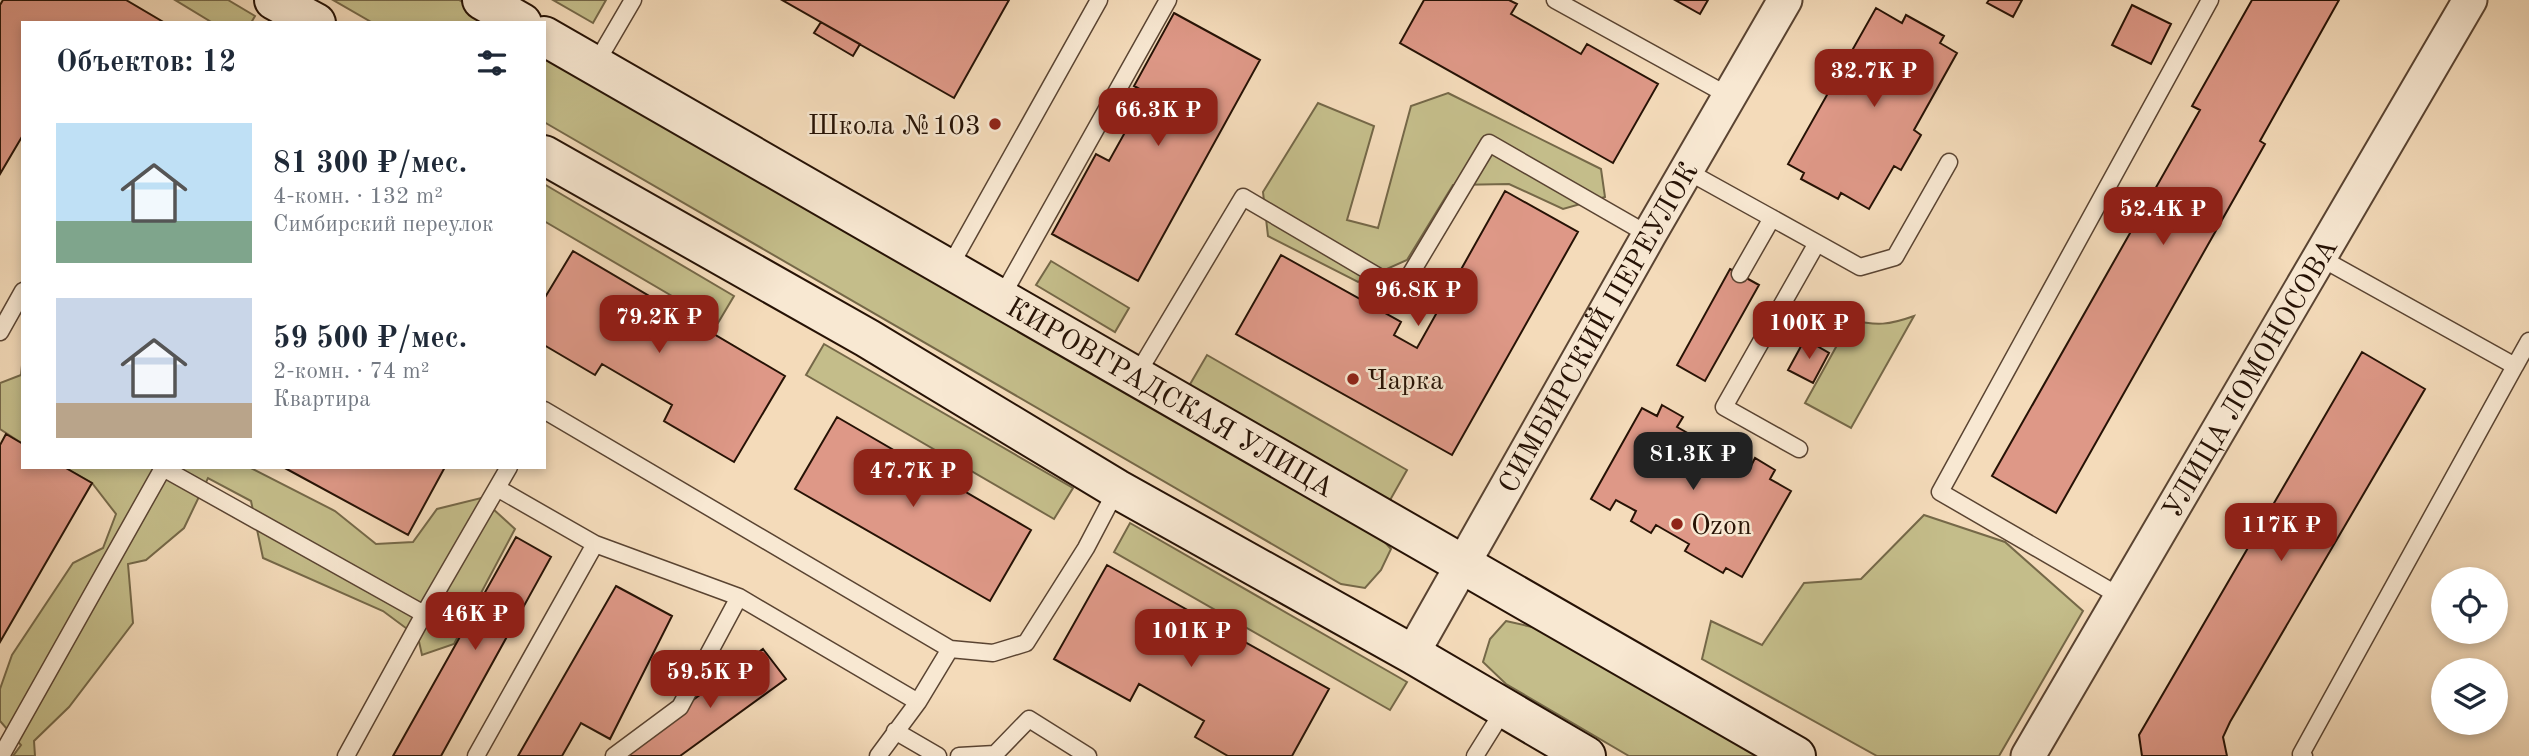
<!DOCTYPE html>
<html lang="ru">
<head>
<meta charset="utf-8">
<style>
	:root { --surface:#fff; --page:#f2f2f3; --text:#1f2937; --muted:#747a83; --accent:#8f2418 }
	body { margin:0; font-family:"Old Standard TT",serif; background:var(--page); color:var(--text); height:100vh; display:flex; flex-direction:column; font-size:26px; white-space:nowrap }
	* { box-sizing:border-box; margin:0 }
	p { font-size:23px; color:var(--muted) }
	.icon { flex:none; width:38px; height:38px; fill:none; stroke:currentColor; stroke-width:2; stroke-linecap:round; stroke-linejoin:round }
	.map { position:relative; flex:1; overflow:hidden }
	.side { position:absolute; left:21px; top:21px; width:525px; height:448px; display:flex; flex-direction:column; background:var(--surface); border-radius:0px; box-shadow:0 4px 10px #0003 }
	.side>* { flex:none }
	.controls { position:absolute; left:2431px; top:567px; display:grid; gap:14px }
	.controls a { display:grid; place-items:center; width:77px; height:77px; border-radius:50%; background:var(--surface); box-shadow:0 4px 10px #0003; font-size:35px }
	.price { position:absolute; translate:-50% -60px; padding:0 16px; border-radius:14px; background:var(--accent); color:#fff; font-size:23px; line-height:46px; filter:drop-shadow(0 2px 4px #0008) }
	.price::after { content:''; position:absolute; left:50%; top:42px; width:21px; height:16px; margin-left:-10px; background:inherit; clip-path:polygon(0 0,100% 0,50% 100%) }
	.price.on { background:#222; color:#fff }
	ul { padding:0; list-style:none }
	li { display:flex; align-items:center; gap:21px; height:175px; padding:0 35px }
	li span { display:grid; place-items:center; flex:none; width:196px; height:140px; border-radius:0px; color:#555 }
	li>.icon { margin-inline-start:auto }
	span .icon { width:84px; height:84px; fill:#fffc; stroke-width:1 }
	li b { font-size:30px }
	h2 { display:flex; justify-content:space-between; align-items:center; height:84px; padding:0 35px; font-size:30px }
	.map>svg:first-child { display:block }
</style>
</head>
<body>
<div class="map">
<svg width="2529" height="756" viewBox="0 0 2529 756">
	<rect width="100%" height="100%" fill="#f4dbba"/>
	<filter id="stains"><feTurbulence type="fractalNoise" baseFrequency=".00286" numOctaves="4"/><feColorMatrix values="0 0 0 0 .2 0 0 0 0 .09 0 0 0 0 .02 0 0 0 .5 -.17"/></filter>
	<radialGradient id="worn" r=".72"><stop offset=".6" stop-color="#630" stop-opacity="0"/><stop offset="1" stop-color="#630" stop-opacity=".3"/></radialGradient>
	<!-- green -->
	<path fill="#c4bd8a" stroke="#756848" stroke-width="2" d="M175,0H228L255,16L251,23H213Z
		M333,0H459L499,23H373Z
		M553,0H606L593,23Z
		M544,49L1374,530L1391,549L1381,570L1365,588L1341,584L544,122Z
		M1448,93L1601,169L1605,197L1563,209L1509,184L1453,185L1407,260L1358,282L1268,236L1263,192L1318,103L1374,126L1347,220L1378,228L1411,106Z
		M544,184L734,296L718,323L544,221Z
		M1051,261L1129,308L1115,332L1036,285Z
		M1914,316L1851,428L1805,403L1851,320C1877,326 1889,325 1914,316Z
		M824,344L1073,488L1054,519L806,375Z
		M23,355V444L0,429V383L21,375Z
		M1207,355L1407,470L1389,502L1189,386Z
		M64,467H249L335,511L376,544L413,542L437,509L481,498L515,529L454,644L422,655L418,637L383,611L263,558L251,501L208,478L184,528L146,560L128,564L133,623L69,707L34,741L35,756H13L21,745L0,721V689L12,655L73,563L103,548L116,514L92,483Z
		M1924,515L2005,542L2083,611L1999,756H1877L1702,659L1711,621L1762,645L1804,583L1861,579Z
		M1130,523L1407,682L1390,710L1114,552Z
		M1506,621L1541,629L1760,756H1629L1506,684L1483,662L1490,639Z"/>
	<!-- building -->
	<path fill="#de9887" stroke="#261205" stroke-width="2" d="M3,0H126L165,23H23V135L0,174V5Z
		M782,0H1009L954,98Z
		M1424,0H1509L1517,4L1511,14L1581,54L1587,44L1658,84L1613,163L1400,43Z
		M1675,0H1708L1700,14Z
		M1989,0H2022L2013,17L1987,3Z
		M2252,0H2339L2260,141L2265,144L2056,513L1992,476L2200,110L2192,106Z
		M2132,5L2171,24L2151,64L2112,45Z
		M1876,8L1902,23L1906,15L1944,36L1940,43L1957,53L1914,130L1921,135L1901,170L1894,166L1869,209L1841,193L1838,199L1801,179L1804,173L1788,164Z
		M1174,13L1260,60L1138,281L1052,234L1096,154L1109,161L1147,93L1134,86Z
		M821,22L860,44L853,56L814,33Z
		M1505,191L1578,232L1452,455L1236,334L1281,255L1401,322L1394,335L1417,348Z
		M573,251L785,376L734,462L664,421L672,405L602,364L595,375L544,345V299Z
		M1730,269L1759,285L1705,381L1677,365Z
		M1805,339L1829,353L1813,383L1788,370Z
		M2362,352L2425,389L2230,722L2223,737L2227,756H2142L2139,735Z
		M1662,405L1683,417L1677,427L1750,468L1755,458L1775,470L1770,479L1791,491L1742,577L1726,568L1723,573L1685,551L1689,544L1656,525L1651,533L1631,521L1636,511L1616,500L1610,510L1591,499L1642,408L1657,416Z
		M837,417L1031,530L990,601L795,489Z
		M6,434L23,444V467H64L92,483L0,642V445Z
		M283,467H445L408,535Z
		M516,537L551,557L441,756H393Z
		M1107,565L1329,689L1292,756H1228L1195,737L1204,721L1139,684L1130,701L1054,659Z
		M616,586L672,616L610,739L581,723L562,756H518Z
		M763,649L786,679L680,756H616Z"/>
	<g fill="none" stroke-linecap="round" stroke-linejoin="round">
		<defs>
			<path id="service" d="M1555,0L1731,97
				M595,65L633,0
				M1687,171L1817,243L1724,407L1799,449
				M1817,243L1860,267L1895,257L1949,162
				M949,268L1099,0
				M1740,274L1772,218
				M1001,298L1168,0
				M0,332L23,291
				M2515,366L2529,341
				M1136,376L1243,197L1401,290L1489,143L1649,235
				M544,410L950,649
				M497,488L595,544L739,597L918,702
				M2121,597L1940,492L2210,0
				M895,731L938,756
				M1,756L163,468L424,614
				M346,756L424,614L509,467
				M476,756L595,544
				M614,756L680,707L739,597
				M878,756L918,702L950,649L993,653L1026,643L1086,548L1117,489
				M959,756L995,754L1029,719L1088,756
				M1475,756L1505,708
				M2304,756L2301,754L2515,366L2319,257"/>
			<g id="minor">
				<path id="s1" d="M1412,654L1649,235L1785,0"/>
				<path id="s2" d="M2028,756L2470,0"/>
			</g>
			<g id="secondary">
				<path d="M274,0L316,23"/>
				<path d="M482,0L522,23"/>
				<path id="s3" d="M544,36L1796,756"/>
				<path d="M544,155L867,338L1117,489L1412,654L1586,756"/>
			</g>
		</defs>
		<!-- service casing -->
		<use href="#service" stroke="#5a4432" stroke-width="19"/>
		<!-- minor casing -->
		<use href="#minor" stroke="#5a4432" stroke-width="37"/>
		<!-- secondary casing -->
		<use href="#secondary" stroke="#261205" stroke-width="42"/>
		<!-- service -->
		<use href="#service" stroke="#f8e8d2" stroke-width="16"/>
		<!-- minor -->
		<use href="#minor" stroke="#f8e8d2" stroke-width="33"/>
		<!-- secondary -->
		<use href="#secondary" stroke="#f8e8d2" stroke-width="38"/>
	</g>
	<!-- markers -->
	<g fill="#8f2418" stroke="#f8e8d2" stroke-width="2.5">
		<circle cx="995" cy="124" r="7"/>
		<circle cx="1353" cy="379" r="7"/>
		<circle cx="1677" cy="524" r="7"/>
	</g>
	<g text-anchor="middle" stroke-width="5" stroke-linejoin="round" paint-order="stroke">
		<!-- poi labels -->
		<g font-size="28" fill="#261205" stroke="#f8e8d2" text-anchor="start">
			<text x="981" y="134" text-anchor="end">Школа №103</text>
			<text x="1367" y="389">Чарка</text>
			<text x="1691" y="534">Ozon</text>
		</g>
		<!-- street labels -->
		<g font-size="28" fill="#261205" stroke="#f8e8d2">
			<text dy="10" stroke="none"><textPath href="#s1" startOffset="376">СИМБИРСКИЙ ПЕРЕУЛОК</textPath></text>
			<text dy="10" stroke="none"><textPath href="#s2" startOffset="438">УЛИЦА ЛОМОНОСОВА</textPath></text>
			<text dy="10" stroke="none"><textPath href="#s3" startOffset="723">КИРОВГРАДСКАЯ УЛИЦА</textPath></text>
		</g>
	</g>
	<rect width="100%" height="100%" filter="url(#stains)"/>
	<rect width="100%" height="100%" fill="url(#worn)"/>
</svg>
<div class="controls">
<a><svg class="icon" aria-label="locate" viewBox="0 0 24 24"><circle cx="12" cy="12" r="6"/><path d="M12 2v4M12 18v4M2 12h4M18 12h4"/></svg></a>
<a><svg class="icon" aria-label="layers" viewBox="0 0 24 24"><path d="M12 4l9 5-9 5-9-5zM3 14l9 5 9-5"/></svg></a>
</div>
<b class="price" style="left:1874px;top:109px">32.7K ₽</b>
<b class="price" style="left:1158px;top:148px">66.3K ₽</b>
<b class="price" style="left:2163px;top:247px">52.4K ₽</b>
<b class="price" style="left:1418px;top:328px">96.8K ₽</b>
<b class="price" style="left:659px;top:355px">79.2K ₽</b>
<b class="price" style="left:1809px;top:361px">100K ₽</b>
<b class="price on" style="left:1693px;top:492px">81.3K ₽</b>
<b class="price" style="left:913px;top:509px">47.7K ₽</b>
<b class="price" style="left:2281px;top:563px">117K ₽</b>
<b class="price" style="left:475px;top:652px">46K ₽</b>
<b class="price" style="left:1191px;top:669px">101K ₽</b>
<b class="price" style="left:710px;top:710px">59.5K ₽</b>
<section class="side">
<h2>Объектов: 12<svg class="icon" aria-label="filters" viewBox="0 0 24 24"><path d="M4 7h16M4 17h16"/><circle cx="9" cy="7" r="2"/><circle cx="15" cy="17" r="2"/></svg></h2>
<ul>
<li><span style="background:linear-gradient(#bfe0f5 70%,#7fa58c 0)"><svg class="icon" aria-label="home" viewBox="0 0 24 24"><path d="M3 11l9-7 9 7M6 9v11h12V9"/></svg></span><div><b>81 300 ₽/мес.</b><p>4-комн. · 132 m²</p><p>Симбирский переулок</p></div></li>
<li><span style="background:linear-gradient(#c9d6e8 75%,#b9a48a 0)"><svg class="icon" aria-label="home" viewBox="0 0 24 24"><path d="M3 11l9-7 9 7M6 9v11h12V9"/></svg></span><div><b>59 500 ₽/мес.</b><p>2-комн. · 74 m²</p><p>Квартира</p></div></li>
</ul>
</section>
</div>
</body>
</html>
